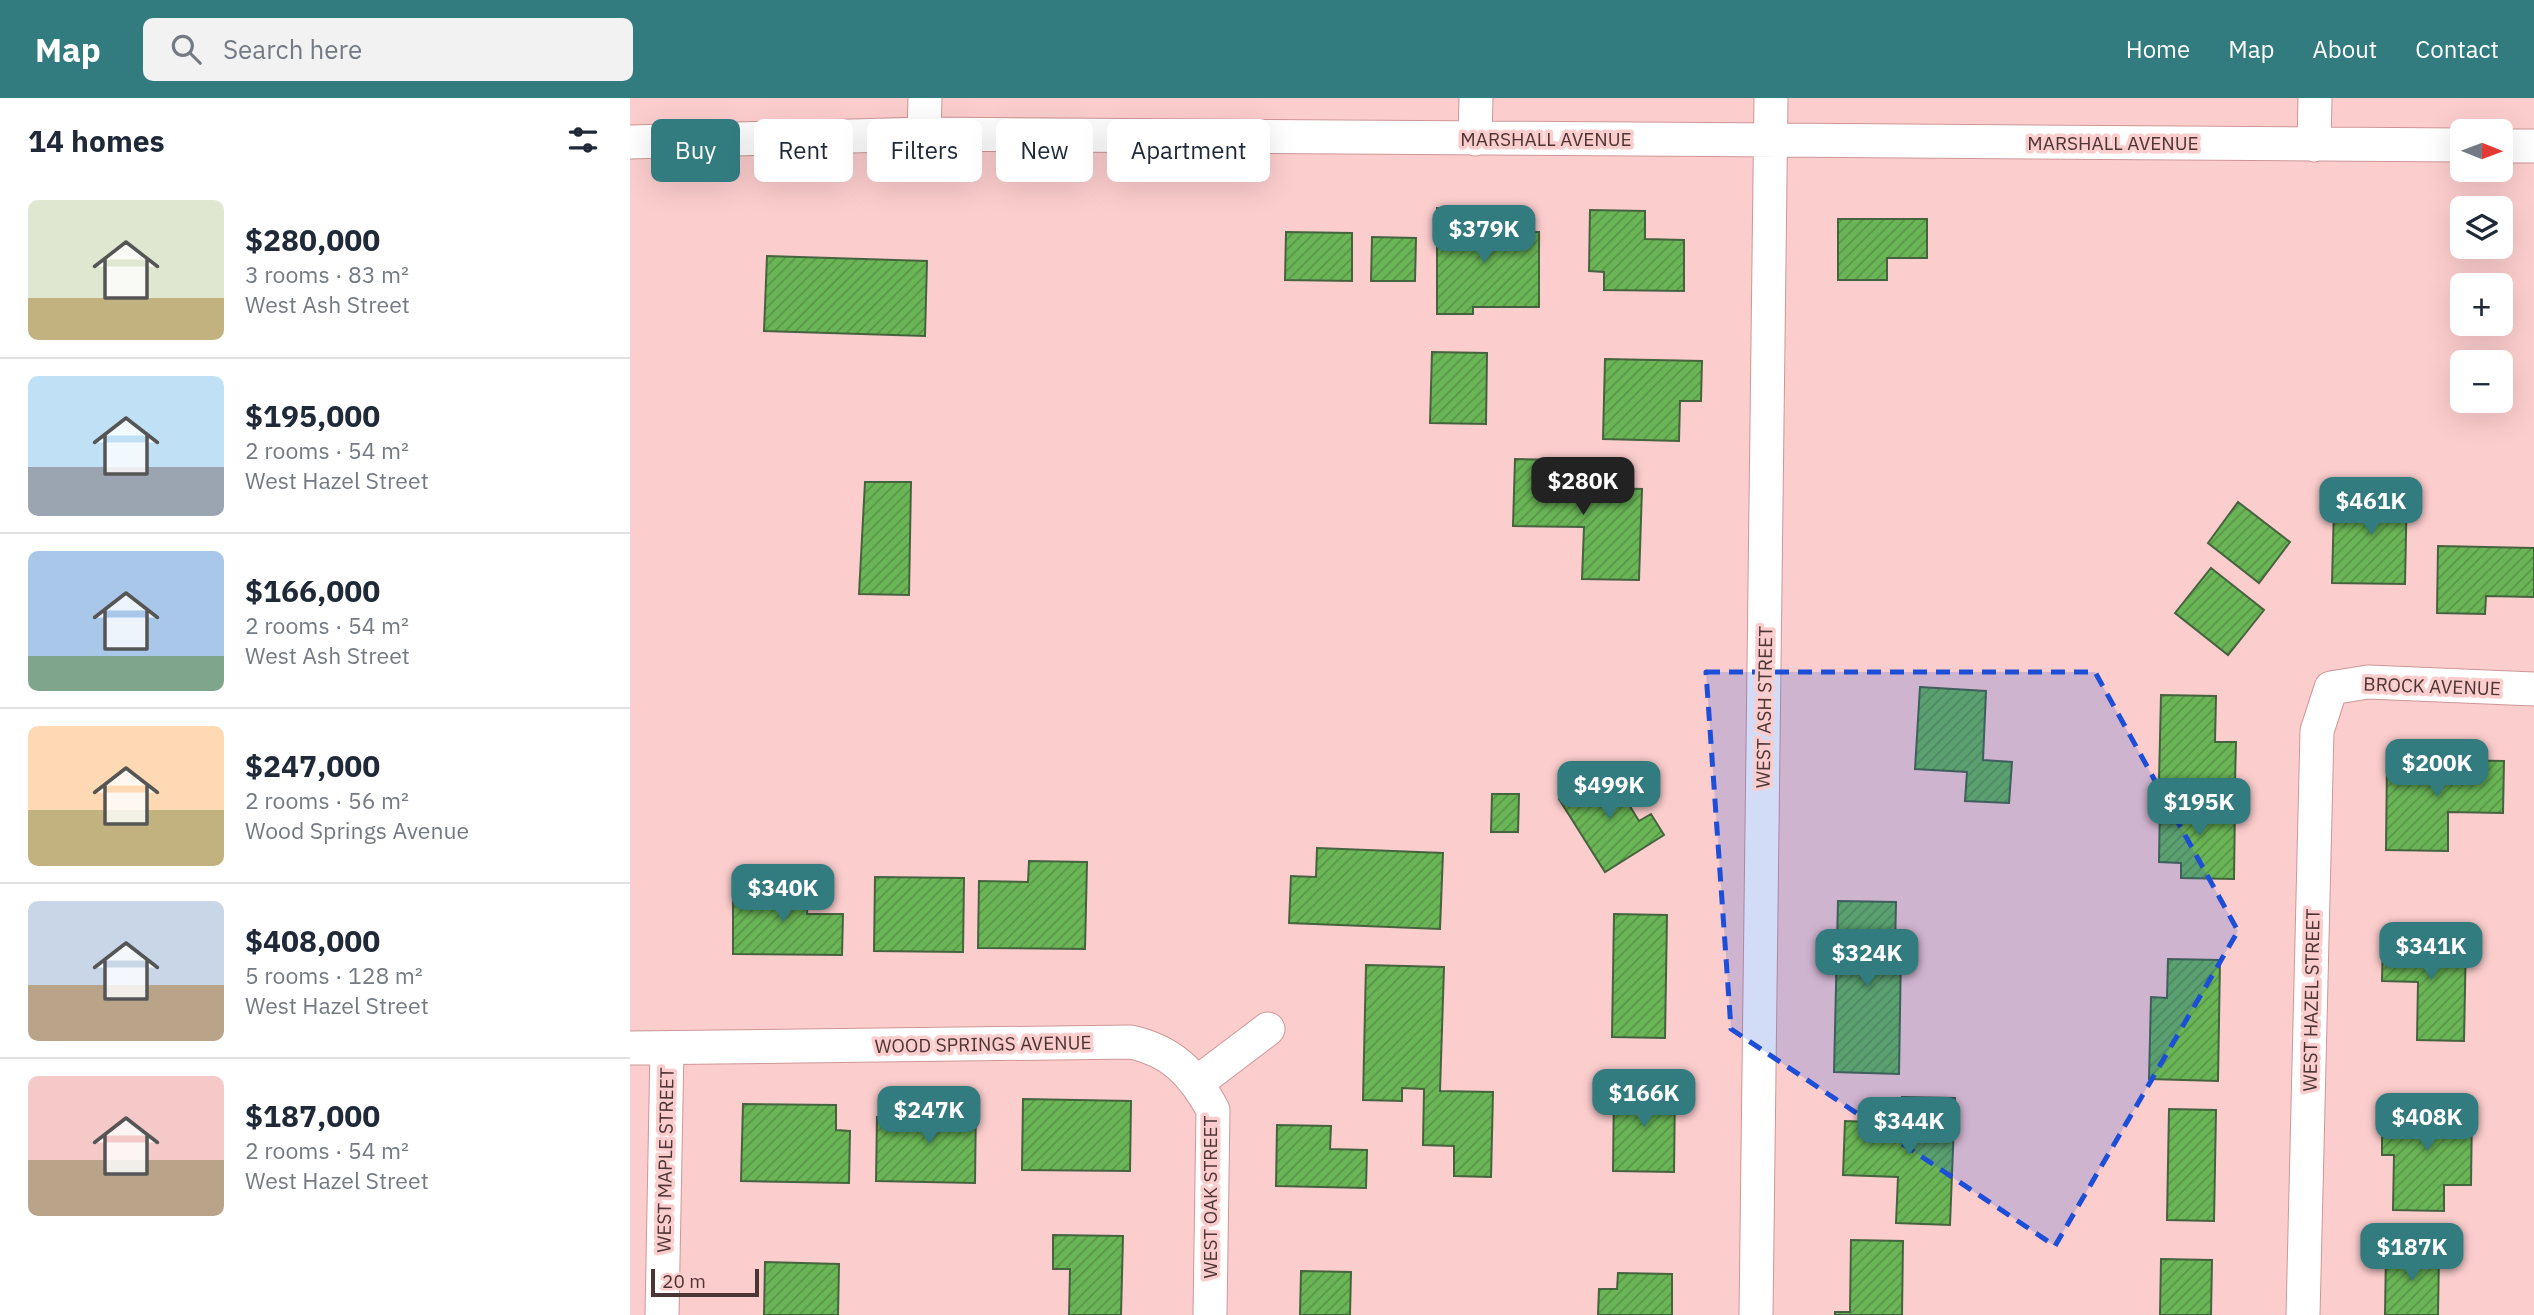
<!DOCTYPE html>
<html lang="en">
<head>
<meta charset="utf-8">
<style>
	:root { --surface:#fff; --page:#f2f2f3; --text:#1f2937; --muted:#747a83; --line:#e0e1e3; --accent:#327b7f }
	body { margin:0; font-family:"IBM Plex Sans",sans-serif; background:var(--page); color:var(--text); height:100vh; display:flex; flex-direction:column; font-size:26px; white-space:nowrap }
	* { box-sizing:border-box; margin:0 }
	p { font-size:23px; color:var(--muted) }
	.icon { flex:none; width:38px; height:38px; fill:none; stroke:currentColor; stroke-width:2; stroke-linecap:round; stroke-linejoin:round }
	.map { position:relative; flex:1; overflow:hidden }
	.drawer { display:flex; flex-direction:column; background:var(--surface); width:630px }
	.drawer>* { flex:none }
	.banner { position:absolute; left:21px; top:21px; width:665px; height:63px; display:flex; gap:14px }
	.needle { width:46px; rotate:91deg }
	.controls { position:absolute; left:1820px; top:21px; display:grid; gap:14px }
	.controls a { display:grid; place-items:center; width:63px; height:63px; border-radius:10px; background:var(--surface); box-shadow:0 7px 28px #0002; font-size:35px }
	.scale { position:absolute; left:21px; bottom:18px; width:108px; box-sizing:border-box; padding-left:7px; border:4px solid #4c3535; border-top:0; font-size:19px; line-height:24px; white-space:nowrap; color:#4c3535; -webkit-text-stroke:5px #fccdcd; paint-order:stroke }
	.price { position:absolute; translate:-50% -60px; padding:0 16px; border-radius:14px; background:var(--accent); color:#fff; font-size:23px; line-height:46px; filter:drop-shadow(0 2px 4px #0008) }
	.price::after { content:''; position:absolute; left:50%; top:42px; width:21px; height:16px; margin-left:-10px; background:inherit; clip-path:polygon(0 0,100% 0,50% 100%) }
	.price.active { background:#222; color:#fff }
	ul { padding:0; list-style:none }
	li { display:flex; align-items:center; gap:21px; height:175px; padding:0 28px }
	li+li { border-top:2px solid var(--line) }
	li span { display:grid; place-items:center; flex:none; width:196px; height:140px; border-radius:10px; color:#555 }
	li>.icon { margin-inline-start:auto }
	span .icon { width:84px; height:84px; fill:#fffc; stroke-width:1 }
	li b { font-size:30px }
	h2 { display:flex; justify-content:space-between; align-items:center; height:84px; padding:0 28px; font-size:30px }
	.chip { padding:0 24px; border-radius:10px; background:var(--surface); box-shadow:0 7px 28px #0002; font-size:24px; line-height:63px }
	.chip.active { background:var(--accent); color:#fff }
	header { display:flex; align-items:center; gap:42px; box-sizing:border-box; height:98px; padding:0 35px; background:var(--accent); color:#fff }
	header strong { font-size:33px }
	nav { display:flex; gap:38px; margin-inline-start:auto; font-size:24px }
	.search { width:490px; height:63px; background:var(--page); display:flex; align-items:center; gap:18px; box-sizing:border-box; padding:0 24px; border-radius:10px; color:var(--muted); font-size:26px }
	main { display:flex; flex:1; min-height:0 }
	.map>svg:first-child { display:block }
</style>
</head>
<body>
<header>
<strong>Map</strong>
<div class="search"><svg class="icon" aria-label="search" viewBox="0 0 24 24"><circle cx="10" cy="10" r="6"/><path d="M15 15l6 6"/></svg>Search here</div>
<nav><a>Home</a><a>Map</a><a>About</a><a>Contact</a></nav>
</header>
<main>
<section class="drawer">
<h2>14 homes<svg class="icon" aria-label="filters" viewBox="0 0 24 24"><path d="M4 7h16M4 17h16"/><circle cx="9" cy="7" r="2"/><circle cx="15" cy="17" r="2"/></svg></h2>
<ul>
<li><span style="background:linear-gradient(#dfe7d0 70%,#c2b280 0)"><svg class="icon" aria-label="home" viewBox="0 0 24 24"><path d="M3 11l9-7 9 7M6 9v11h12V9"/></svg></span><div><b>$280,000</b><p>3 rooms · 83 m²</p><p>West Ash Street</p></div></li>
<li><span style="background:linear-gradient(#bfe0f5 65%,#9aa5b1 0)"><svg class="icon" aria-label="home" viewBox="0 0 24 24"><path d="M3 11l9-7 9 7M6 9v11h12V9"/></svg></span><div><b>$195,000</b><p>2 rooms · 54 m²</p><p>West Hazel Street</p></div></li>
<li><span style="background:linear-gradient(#a9c7e8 75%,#7fa58c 0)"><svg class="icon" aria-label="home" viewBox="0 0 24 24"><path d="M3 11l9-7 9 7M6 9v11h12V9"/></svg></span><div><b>$166,000</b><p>2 rooms · 54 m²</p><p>West Ash Street</p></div></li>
<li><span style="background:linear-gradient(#ffd9b3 60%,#c2b280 0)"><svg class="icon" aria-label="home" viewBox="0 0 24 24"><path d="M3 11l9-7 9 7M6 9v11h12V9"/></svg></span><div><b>$247,000</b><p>2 rooms · 56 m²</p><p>Wood Springs Avenue</p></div></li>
<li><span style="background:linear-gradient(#c9d6e8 60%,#b9a48a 0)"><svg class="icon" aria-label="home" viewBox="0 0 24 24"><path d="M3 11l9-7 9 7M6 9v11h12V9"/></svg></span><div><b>$408,000</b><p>5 rooms · 128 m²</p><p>West Hazel Street</p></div></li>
<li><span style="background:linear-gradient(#f6c9c9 60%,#b9a48a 0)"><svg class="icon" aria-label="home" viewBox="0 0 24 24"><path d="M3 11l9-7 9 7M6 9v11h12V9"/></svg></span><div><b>$187,000</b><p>2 rooms · 54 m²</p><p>West Hazel Street</p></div></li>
</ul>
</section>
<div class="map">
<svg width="1904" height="1217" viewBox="0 0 1904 1217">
	<defs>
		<pattern id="building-hatch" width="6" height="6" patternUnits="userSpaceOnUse" patternTransform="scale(1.75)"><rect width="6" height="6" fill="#6ab656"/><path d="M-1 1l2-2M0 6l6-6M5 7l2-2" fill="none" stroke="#599548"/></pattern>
	</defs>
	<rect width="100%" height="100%" fill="#fccdcd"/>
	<!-- building -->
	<path fill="url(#building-hatch)" stroke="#46633f" stroke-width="2" d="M807,110H847V134H909V209H843V216H807Z
		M960,112L1015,113V141L1054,142V193L974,192V174L959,173Z
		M1208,121H1297V160H1257V182H1208Z
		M656,134L722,135V183L655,182Z
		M742,139L786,140L785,183H741Z
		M137,158L297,163L295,238L134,233Z
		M802,254L857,255L856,326L800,325Z
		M975,261L1072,263L1071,303H1050L1049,343L973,341Z
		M885,361L931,362L930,389L1012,391L1009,482L952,481L954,429L883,428Z
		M235,384H281L279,497L229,496Z
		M1730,386L1777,387L1775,486L1702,485L1704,407H1729Z
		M1608,404L1660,444L1629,485L1578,445Z
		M1808,448L1904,450V499L1856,498L1855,516L1807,515Z
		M1581,470L1634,512L1598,557L1545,515Z
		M1290,589L1356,593L1353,662L1382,664L1379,705L1335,703L1337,674L1285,671Z
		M1531,597L1586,598L1585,644H1606L1605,684L1529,683Z
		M1757,661L1874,663L1873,715L1818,714V753L1756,752Z
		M977,671L1009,723L1021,716L1034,737L975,774L929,701Z
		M862,696H889L888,734H861Z
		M1530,702L1605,704L1604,781L1551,780V765L1529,764Z
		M687,750L813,755L810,831L659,825L661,778L686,779Z
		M399,763L457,764L455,851L348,850L349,783L398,784Z
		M245,779L334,780L333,854L244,853Z
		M103,790L178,791L177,816H213L212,857L103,856Z
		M1208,803L1266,804L1265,852H1271L1269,976L1204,974Z
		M984,816L1037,817L1035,940L982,939Z
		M1753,839L1836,840L1834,943L1787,942L1788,884L1752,883Z
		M1538,861L1590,862L1588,983L1519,981L1521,899L1537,900Z
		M736,867L814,869L810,993L863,994L861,1079L824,1078V1048L793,1047L794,991L772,990V1003L733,1002Z
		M984,988L1045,989L1044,1074L983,1073Z
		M1272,999L1325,1000L1320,1127L1266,1125L1268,1079L1213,1077L1215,1023L1271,1025Z
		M393,1001L501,1003L500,1073L392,1072Z
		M306,1004H346L345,1085L246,1083L247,1019L306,1020Z
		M113,1006L206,1007V1032L220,1033L219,1085L111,1083Z
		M1752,1008L1842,1009L1841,1087H1814V1113L1763,1112L1764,1057H1752Z
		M1539,1011L1586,1012L1584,1123L1537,1122Z
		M647,1027L701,1028L700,1051L737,1052L736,1090L646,1088Z
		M423,1137L493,1138L491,1217H439L440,1171H423Z
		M1221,1142L1273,1143L1272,1217H1205V1214H1220Z
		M1756,1153L1809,1154L1808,1217H1755Z
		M1531,1161L1582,1162L1581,1217H1530Z
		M135,1164L209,1166L208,1217H134Z
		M671,1173L721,1174L720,1217H670Z
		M988,1175L1042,1176V1217H968L969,1191H987Z"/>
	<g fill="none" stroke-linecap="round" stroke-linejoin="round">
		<defs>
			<path id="minor" d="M294,36L295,0
				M845,41L846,0
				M0,44L294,36L1832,47
				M1684,47L1685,0
				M1871,48H1904
				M0,950L501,944C542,953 563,975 583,1012L580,1217
				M568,984L638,931
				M32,1217L37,950
				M1126,1217L1141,0
				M1673,1217L1687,633L1701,590L1738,584L1904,591"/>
		</defs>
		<!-- minor casing -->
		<use href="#minor" stroke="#ce9797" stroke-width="35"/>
		<!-- minor -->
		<use href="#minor" stroke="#fff" stroke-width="33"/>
	</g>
	<!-- marked area -->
	<path fill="#1d4ed8" fill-opacity="0.2" stroke="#1d4ed8" stroke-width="5" stroke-dasharray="14 9" stroke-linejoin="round" d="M1076,574H1465L1608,833L1425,1148L1101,931Z"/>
	<g text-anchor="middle" stroke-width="7" stroke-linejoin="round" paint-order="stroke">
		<!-- street labels -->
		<g font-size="19" fill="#4c3535" stroke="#fccdcd">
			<text x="916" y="48">MARSHALL AVENUE</text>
			<text x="1483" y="52">MARSHALL AVENUE</text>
			<text transform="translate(1802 588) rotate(2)" y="7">BROCK AVENUE</text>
			<text transform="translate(1134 609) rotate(-89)" y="7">WEST ASH STREET</text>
			<text transform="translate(1681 902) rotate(-89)" y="7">WEST HAZEL STREET</text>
			<text transform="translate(353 946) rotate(-1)" y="7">WOOD SPRINGS AVENUE</text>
			<text transform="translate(35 1062) rotate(-89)" y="7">WEST MAPLE STREET</text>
			<text transform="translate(580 1099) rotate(-90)" y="7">WEST OAK STREET</text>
		</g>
	</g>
</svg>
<div class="controls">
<a><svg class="needle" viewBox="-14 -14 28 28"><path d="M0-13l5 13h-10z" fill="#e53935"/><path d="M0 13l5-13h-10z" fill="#747a83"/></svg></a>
<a><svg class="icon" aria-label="layers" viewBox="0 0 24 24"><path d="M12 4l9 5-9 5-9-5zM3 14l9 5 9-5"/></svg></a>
<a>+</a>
<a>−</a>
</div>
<div class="scale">20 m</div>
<b class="price" style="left:854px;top:167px">$379K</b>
<b class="price active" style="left:953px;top:419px">$280K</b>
<b class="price" style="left:1741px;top:439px">$461K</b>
<b class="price" style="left:1807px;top:701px">$200K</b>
<b class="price" style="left:979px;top:723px">$499K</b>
<b class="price" style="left:1569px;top:740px">$195K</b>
<b class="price" style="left:153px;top:826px">$340K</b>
<b class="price" style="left:1801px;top:884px">$341K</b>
<b class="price" style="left:1237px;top:891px">$324K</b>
<b class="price" style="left:1014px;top:1031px">$166K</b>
<b class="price" style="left:299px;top:1048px">$247K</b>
<b class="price" style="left:1797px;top:1055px">$408K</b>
<b class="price" style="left:1279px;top:1059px">$344K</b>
<b class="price" style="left:1782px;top:1185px">$187K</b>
<div class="banner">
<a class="chip active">Buy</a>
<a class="chip">Rent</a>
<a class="chip">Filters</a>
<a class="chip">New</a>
<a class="chip">Apartment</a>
</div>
</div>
</main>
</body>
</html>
